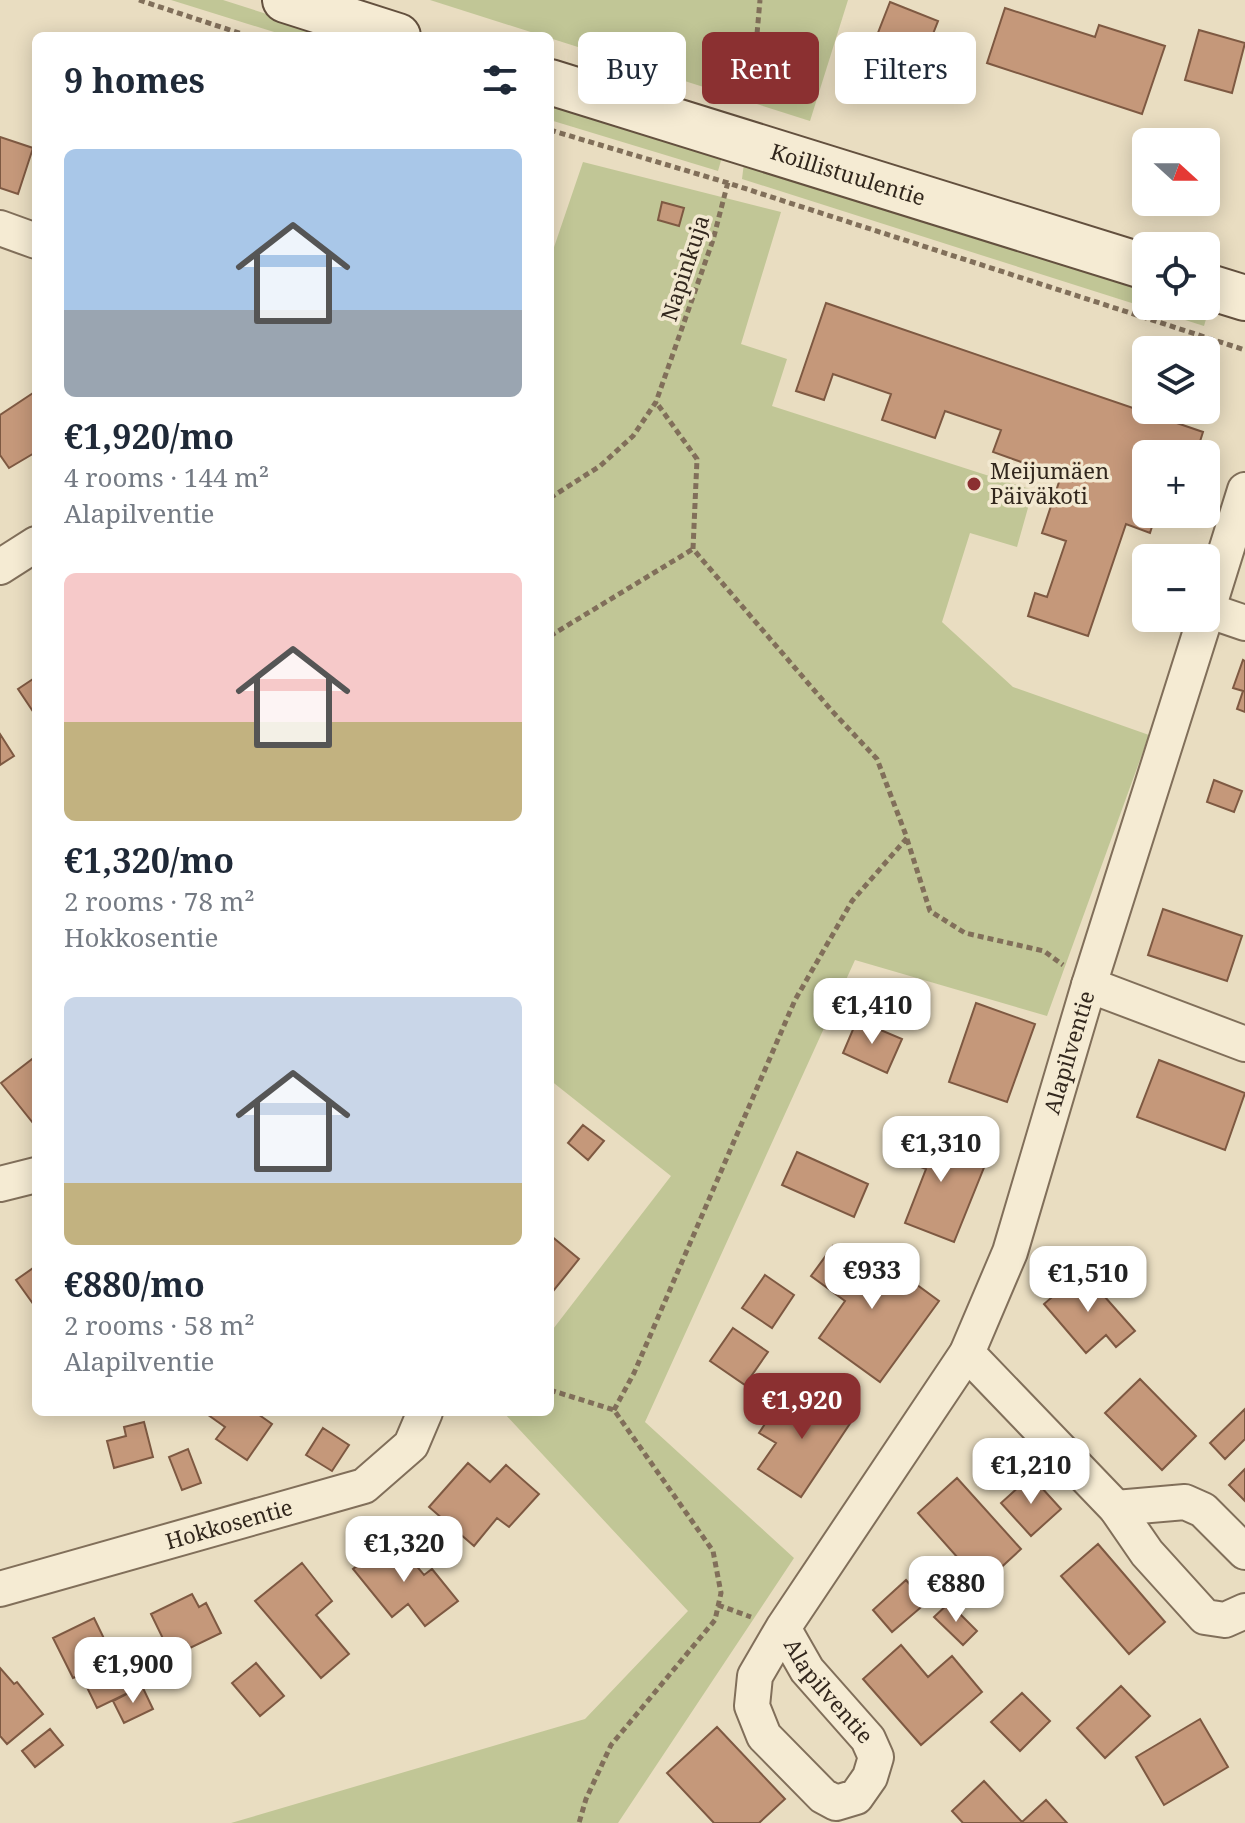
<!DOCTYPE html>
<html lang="en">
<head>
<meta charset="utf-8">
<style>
	:root { --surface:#fff; --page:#f2f2f3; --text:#1f2937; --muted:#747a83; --accent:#8b3031 }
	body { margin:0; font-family:"Noto Serif",serif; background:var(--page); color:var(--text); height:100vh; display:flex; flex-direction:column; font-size:30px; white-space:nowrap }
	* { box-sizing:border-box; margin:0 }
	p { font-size:26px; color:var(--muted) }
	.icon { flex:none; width:44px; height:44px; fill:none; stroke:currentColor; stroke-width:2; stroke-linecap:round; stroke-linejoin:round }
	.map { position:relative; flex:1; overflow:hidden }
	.sheet { position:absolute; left:32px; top:32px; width:522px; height:1384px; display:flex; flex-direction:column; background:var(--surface); border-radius:12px; box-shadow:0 4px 20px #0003 }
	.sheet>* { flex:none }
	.guide { position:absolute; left:578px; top:32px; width:546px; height:72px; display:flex; gap:16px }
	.needle { width:52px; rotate:111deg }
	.fabs { position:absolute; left:1132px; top:128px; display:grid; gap:16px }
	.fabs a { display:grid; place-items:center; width:88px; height:88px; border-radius:12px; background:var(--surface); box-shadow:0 4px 20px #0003; font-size:40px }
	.price { position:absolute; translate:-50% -68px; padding:0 18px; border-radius:16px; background:#fff; color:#222; font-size:26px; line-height:52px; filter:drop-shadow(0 2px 4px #0008) }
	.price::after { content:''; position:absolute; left:50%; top:48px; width:24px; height:18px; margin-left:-12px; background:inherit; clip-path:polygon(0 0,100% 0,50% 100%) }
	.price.on { background:var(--accent); color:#fff }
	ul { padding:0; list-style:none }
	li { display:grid; align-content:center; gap:16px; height:424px; padding:0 32px }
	li span { display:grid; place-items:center; height:248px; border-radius:12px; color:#555 }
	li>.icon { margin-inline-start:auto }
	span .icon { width:144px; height:144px; fill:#fffc; stroke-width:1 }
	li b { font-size:34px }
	h2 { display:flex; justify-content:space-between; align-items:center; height:96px; padding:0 32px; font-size:34px }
	.tag { padding:0 28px; border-radius:12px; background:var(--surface); box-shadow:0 4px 20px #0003; font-size:28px; line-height:72px }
	.tag.on { background:var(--accent); color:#fff }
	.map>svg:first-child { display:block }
</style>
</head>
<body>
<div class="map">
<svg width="1245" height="1823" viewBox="0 0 1245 1823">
	<rect width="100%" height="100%" fill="#e9ddc1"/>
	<!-- green -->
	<path fill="#c1c696" d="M171,0H223L336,36H287Z
		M430,0H848L810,121Z
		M550,102L722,157L718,171L550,120Z
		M583,162L781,212L741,344L787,359L772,406L1033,490L1017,547L970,533L942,622L1013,687L1149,735L1047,1016L855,960L645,1422L794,1558L618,1823H231L585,1719L688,1611L504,1413L550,1412V1333L671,1176L550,1080V259Z
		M744,163L1146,289V306H1199L1209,309L1204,326L742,179Z"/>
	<!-- building -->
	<path fill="#c5987a" stroke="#7e5942" stroke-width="2" d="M890,2L938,21L915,80L867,61Z
		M1005,8L1095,37L1099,25L1165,46L1142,114L987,63Z
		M1199,30L1245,43L1232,93L1185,80Z
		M0,137L33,148L18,194L0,188Z
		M662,202L684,208L679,226L658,220Z
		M826,303L1203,432L1196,454H1146V514H1156L1150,533L1126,524L1088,636L1028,616L1035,593L1047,597L1066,541L1042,533L1061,476L993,452L1001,430L945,411L935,438L882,420L891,394L833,374L824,400L796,391Z
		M36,391V452L9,468L0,455V415Z
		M1243,660L1245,661V712L1237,709L1243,691L1233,688Z
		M36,677V716L18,689Z
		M0,734L14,756L0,765Z
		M1214,780L1242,791L1234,812L1207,802Z
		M1163,909L1242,936L1227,981L1148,955Z
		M976,1003L1035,1024L1007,1102L949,1082Z
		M857,1020L902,1039L887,1073L843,1053Z
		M36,1056V1120L33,1123L1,1083Z
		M1159,1060L1245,1093L1225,1150L1137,1117Z
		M583,1125L604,1141L588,1160L568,1143Z
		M908,1129L987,1160L954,1242L905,1223L926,1169L897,1158Z
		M797,1152L868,1184L854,1217L782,1185Z
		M550,1235L579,1259L550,1295Z
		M833,1246L868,1271L879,1257L939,1301L880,1382L819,1338L845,1301L811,1276Z
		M36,1266V1308L16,1280Z
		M1082,1271L1135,1331L1116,1347L1106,1335L1086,1353L1044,1304Z
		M765,1275L794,1295L772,1328L742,1308Z
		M733,1328L768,1352L745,1385L710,1361Z
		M1140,1379L1196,1436L1162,1470L1105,1413Z
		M810,1391L853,1419L801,1497L758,1469L776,1443L759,1433L782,1398L798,1409Z
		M1245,1409V1439L1225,1459L1210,1443Z
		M204,1412H255L272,1424L247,1460L216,1439L225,1427Z
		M144,1422L153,1457L114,1468L107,1441L126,1436L124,1427Z
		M323,1428L349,1445L332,1471L306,1455Z
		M188,1449L201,1483L182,1490L169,1457Z
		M468,1463L490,1482L506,1465L539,1494L509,1527L497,1518L474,1546L429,1507Z
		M1245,1469V1501L1229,1485Z
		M1031,1476L1061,1509L1031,1536L1001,1503Z
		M957,1478L1021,1549L982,1585L918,1513Z
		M393,1538L424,1575L432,1569L458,1601L425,1626L408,1604L392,1617L353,1569Z
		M1098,1544L1165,1622L1129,1654L1061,1576Z
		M302,1563L332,1601L316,1615L349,1654L321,1678L255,1601Z
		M906,1580L926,1603L892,1632L873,1610Z
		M192,1594L199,1607L206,1603L221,1633L190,1648L187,1643L169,1651L151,1614Z
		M949,1603L977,1631L963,1645L934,1617Z
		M94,1618L130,1692L97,1708L81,1675L73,1678L53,1638Z
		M901,1645L928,1677L952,1656L982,1692L921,1745L863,1679Z
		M256,1663L284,1696L260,1716L232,1683Z
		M0,1668L14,1684L17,1682L43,1714L7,1744L0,1736Z
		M142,1686L153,1709L124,1723L113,1701Z
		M1121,1686L1150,1716L1105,1758L1077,1728Z
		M1022,1693L1050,1721L1020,1751L991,1722Z
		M1200,1719L1228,1767L1164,1805L1136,1757Z
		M717,1727L785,1799L759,1823H714L667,1773Z
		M50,1729L63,1745L35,1767L22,1751Z
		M984,1781L1022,1822L1046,1800L1067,1823H963L952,1811Z"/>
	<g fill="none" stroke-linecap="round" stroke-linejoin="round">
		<defs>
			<g id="street">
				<path d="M0,228L36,241"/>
				<path d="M0,567L36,544"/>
				<path d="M1207,610L1245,623"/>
				<path d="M1206,615L1245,490"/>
				<path d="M1089,985L1245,1044"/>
				<path d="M0,1184L36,1175"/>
				<path d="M967,1353L1116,1508L1147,1553L1205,1617L1225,1620L1245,1611"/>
				<path d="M1116,1508L1185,1502L1203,1510L1245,1552"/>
				<path id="s1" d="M0,1589L364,1486L411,1445L425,1412"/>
				<path id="s2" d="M783,1628L807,1670L868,1739L876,1757L870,1777L856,1797L836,1803L823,1796L764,1736L752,1706L755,1676L783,1628L967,1353L1010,1252L1089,985L1205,618"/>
			</g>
			<g id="secondary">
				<path d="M285,0L398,36"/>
				<path id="s3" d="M550,82L1146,267"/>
				<path d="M1206,286L1245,298"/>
			</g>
		</defs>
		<!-- street casing -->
		<use href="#street" stroke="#816f5a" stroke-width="38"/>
		<!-- secondary casing -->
		<use href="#secondary" stroke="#63503e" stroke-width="48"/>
		<!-- path -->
		<path stroke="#816f5a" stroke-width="5" stroke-dasharray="6 4" stroke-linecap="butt" d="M139,0L248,36
			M744,102L757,34L760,0
			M550,130L728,183L1245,350
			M550,498L600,466L633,436L656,402L713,240L728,182
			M550,636L693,549
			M907,839L930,911L965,933L1044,951L1063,965
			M550,1390L614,1410L713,1551L721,1593L715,1620L611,1745L586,1799L579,1823
			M614,1410L634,1373L795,1000L852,901L907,838L877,759L832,711L693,549L697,459L656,402
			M718,1605L751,1617"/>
		<!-- street -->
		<use href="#street" stroke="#f5ebd3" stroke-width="34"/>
		<!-- secondary -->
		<use href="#secondary" stroke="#f5ebd3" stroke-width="44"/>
	</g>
	<!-- markers -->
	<circle fill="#8b3031" stroke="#f2e8d0" stroke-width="3" cx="974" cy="484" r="8"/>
	<g text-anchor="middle" stroke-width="7" stroke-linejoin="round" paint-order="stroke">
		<!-- street labels -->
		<g font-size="22" fill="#32271d" stroke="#f2e8d0">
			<text dy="8" stroke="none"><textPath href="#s3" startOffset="312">Koillistuulentie</textPath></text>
			<text transform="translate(685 268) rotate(-72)" y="8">Napinkuja</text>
			<text dy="8" stroke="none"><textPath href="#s2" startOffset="1092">Alapilventie</textPath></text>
			<text dy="8" stroke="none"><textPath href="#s1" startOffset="238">Hokkosentie</textPath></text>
			<text dy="8" stroke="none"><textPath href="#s2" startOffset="78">Alapilventie</textPath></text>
		</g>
		<!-- poi labels -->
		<g font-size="22" fill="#32271d" stroke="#f2e8d0" text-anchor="start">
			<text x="990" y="479">Meijumäen<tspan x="990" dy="25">Päiväkoti</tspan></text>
		</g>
	</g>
</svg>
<div class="fabs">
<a><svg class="needle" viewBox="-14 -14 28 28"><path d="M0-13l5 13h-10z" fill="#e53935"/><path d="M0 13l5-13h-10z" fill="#747a83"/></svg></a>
<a><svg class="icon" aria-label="locate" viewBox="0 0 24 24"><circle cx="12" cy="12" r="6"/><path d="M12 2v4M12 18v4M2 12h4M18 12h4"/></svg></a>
<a><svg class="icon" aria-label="layers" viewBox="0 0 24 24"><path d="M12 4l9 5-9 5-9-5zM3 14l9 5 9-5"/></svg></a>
<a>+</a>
<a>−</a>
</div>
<b class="price" style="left:872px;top:1046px">€1,410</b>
<b class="price" style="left:941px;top:1184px">€1,310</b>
<b class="price" style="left:872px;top:1311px">€933</b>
<b class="price" style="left:1088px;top:1314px">€1,510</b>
<b class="price on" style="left:802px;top:1441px">€1,920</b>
<b class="price" style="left:1031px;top:1506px">€1,210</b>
<b class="price" style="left:404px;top:1584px">€1,320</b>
<b class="price" style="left:956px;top:1624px">€880</b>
<b class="price" style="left:133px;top:1705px">€1,900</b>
<div class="guide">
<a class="tag">Buy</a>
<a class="tag on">Rent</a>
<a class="tag">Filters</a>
</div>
<section class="sheet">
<h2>9 homes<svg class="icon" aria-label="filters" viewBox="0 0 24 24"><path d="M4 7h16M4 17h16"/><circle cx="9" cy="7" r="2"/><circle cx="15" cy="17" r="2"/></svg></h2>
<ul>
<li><span style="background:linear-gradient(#a9c7e8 65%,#9aa5b1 0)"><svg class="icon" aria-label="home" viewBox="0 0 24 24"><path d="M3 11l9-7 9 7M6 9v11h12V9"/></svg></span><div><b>€1,920/mo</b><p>4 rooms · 144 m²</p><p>Alapilventie</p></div></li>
<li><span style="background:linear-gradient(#f6c9c9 60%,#c2b280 0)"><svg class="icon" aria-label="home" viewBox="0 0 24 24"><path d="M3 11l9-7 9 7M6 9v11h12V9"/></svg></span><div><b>€1,320/mo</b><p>2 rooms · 78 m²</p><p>Hokkosentie</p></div></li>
<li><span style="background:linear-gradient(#c9d6e8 75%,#c2b280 0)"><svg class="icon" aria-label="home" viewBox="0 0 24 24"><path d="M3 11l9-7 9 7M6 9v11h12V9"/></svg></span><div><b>€880/mo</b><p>2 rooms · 58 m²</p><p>Alapilventie</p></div></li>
</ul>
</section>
</div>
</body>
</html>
